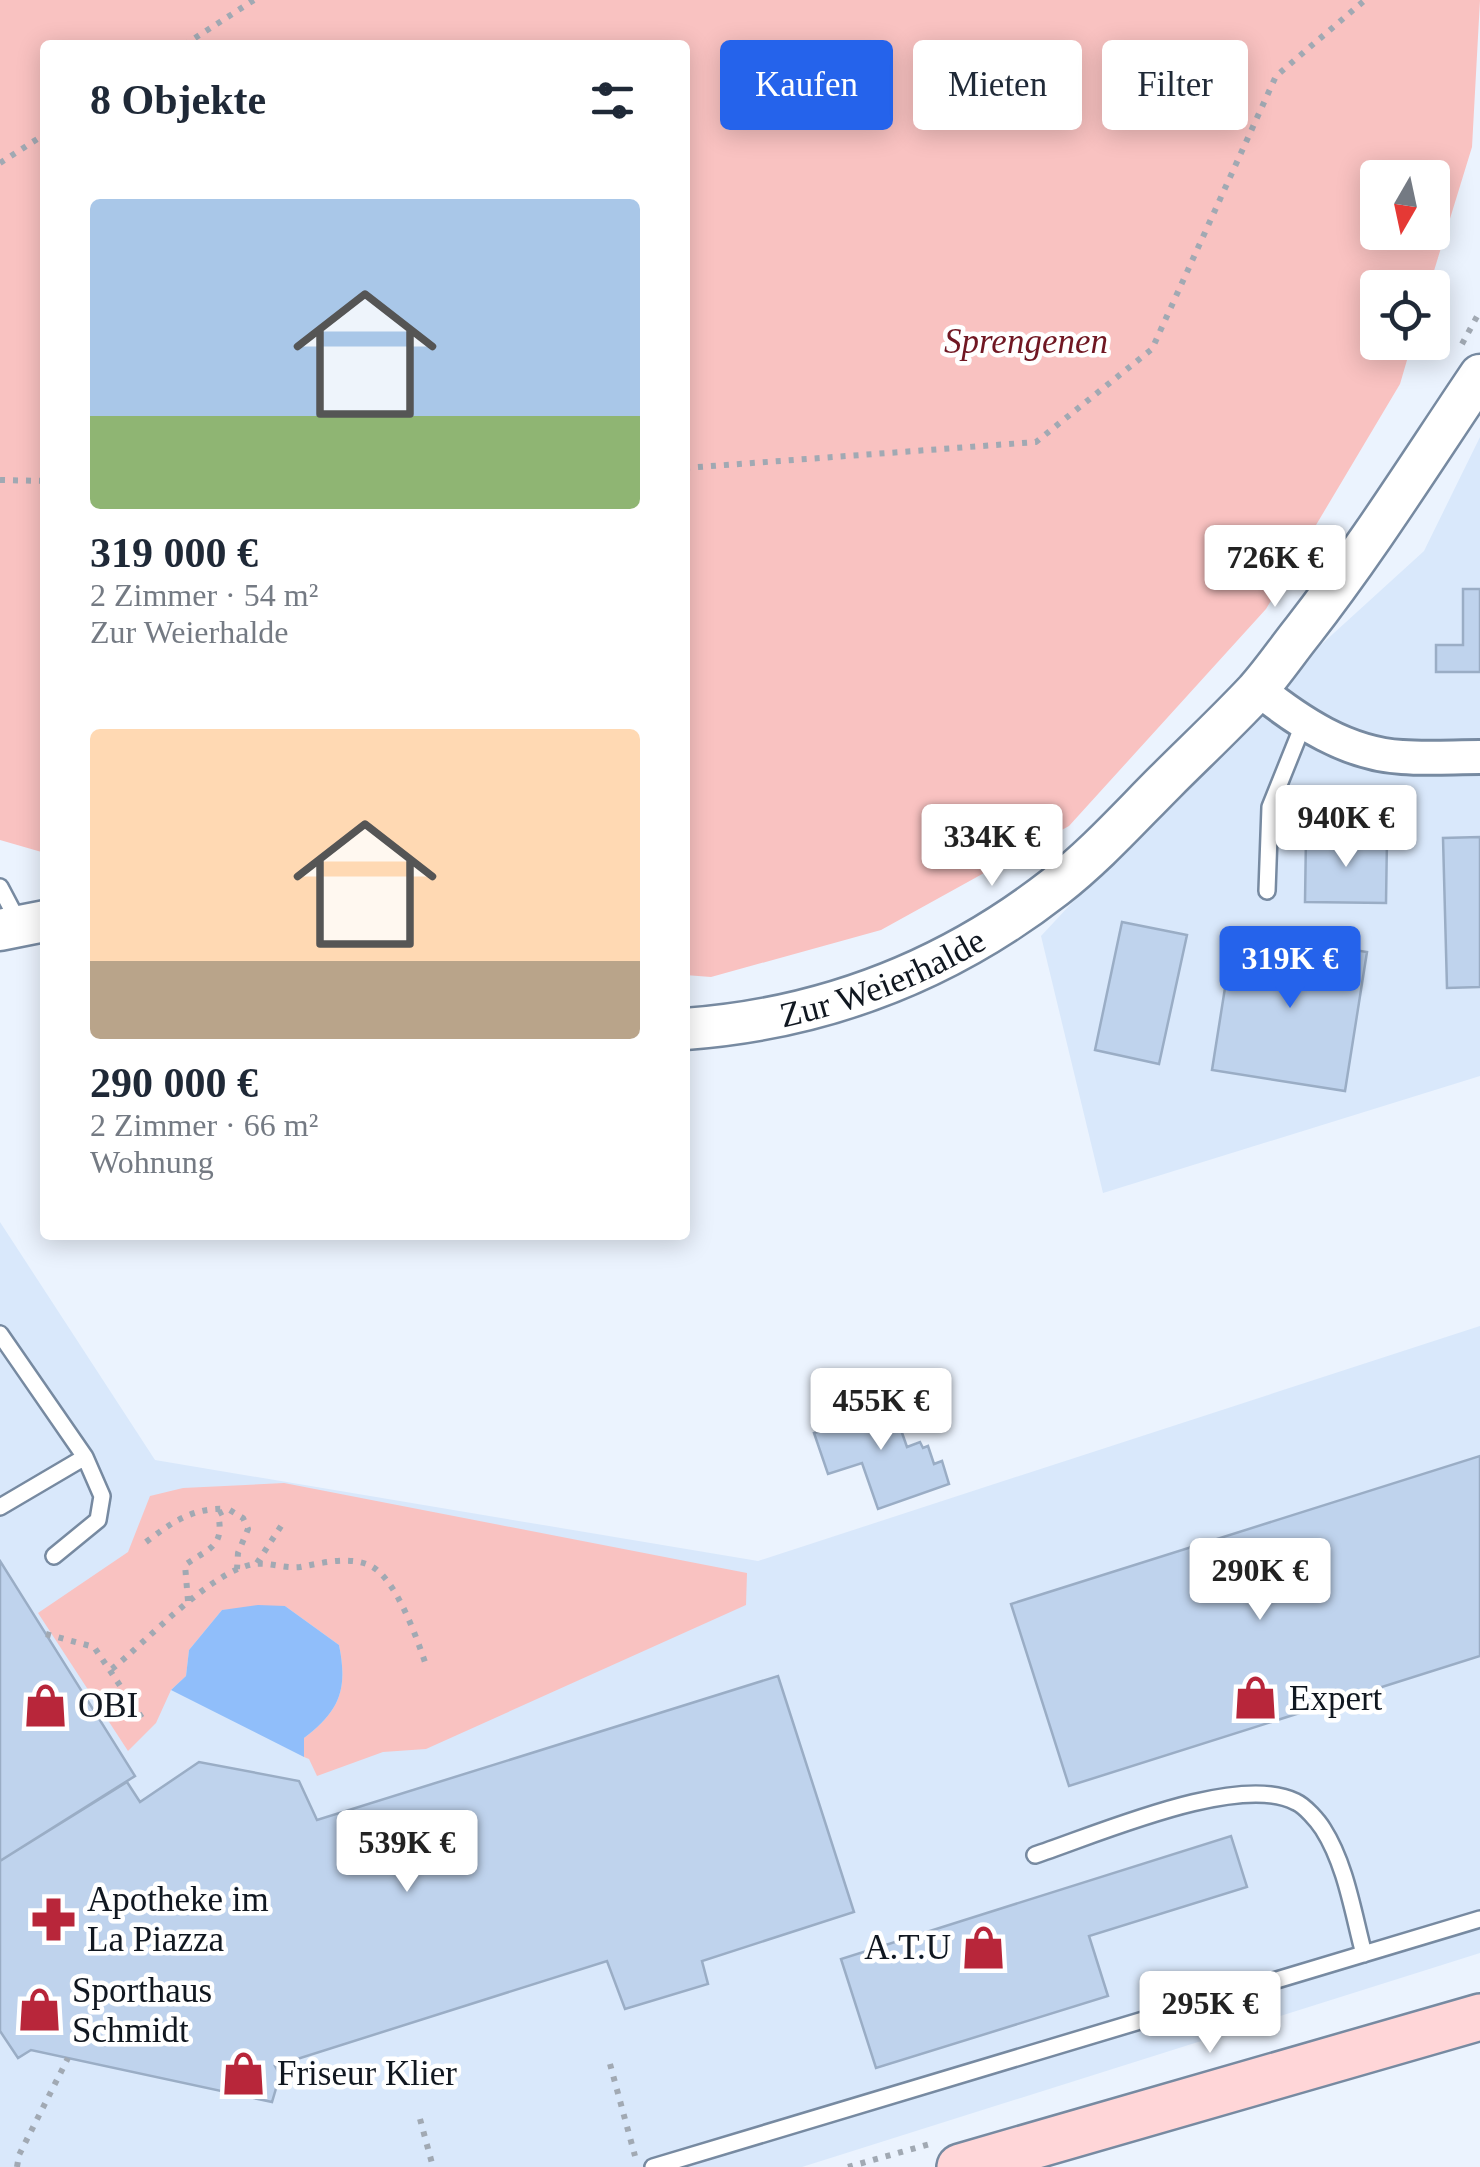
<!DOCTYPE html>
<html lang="de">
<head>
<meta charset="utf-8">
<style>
	:root { --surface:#fff; --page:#f2f2f3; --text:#1f2937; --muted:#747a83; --accent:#2563eb }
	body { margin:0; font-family:Georgia,serif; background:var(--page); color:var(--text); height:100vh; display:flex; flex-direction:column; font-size:38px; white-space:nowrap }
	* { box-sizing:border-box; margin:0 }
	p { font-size:32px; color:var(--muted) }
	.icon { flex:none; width:55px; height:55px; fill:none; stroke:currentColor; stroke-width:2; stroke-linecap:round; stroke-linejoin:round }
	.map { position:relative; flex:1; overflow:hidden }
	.sheet { position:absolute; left:40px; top:40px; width:650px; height:1200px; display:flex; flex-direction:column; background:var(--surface); border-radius:10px; box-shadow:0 5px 25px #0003 }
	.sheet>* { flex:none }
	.guide { position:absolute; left:720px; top:40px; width:610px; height:90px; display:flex; gap:20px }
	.needle { width:65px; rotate:189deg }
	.controls { position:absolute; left:1360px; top:160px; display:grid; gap:20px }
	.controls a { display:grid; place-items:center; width:90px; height:90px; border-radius:10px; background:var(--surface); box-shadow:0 5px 25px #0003; font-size:50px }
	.price { position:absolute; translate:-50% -85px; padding:0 22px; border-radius:10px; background:#fff; color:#222; font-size:32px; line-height:65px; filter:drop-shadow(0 2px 5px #0008) }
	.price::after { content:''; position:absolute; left:50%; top:60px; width:30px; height:22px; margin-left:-15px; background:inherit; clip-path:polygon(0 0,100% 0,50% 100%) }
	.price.active { background:var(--accent); color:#fff }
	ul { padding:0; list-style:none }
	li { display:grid; align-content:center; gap:20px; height:530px; padding:0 50px }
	li span { display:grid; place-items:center; height:310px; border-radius:10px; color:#555 }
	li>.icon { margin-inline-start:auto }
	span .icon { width:180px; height:180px; fill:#fffc; stroke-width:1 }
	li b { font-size:42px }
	h2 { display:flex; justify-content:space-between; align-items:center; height:120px; padding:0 50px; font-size:42px }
	.pill { padding:0 35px; border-radius:10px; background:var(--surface); box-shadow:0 5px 25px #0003; font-size:35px; line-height:90px }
	.pill.active { background:var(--accent); color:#fff }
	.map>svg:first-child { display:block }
</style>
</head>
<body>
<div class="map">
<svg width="1480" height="2167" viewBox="0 0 1480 2167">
	<rect width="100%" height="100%" fill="#ebf3fe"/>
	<!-- built -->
	<path fill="#d9e8fb" d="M1480,437V1076L1103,1193L1041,936L1266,695L1424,551Z
		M0,1222L155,1460L758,1561L1480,1326V1953L802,2167H0Z"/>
	<!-- green -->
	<path fill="#f9c2c1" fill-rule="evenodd" d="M0,0H1480L1472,147L1429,287L1378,288V342L1412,343L1400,384L1266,609L1069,826L881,930L711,977L685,975V45H45V853L0,840ZM1378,178H1432V232H1378Z
		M284,1483L747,1573L746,1605L426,1749L383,1752L317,1776L309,1759L304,1757V1738C340,1711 348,1689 339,1645L285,1606L222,1610L189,1650L186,1676L171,1690L156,1723L128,1751L38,1613L128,1552L150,1496L183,1488Z"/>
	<!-- water -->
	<path fill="#90befa" d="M258,1605L285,1606L339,1645C348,1689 340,1711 304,1738V1757L171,1690L186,1676L189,1650L222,1610Z"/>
	<!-- building -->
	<path fill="#bfd3ed" stroke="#9aadc5" stroke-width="2.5" d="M1463,589H1480V672H1436V645H1463Z
		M1306,836L1387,838L1386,903L1305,902Z
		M1480,837V987L1447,988L1443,838Z
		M1122,922L1187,935L1159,1064L1095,1050Z
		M1234,931L1367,952L1345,1091L1212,1070Z
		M887,1390L907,1447L920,1442L923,1448L928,1446L934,1464L942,1461L949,1484L878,1509L862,1463L828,1474L814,1433L862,1417L856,1400Z
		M1480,1456V1656L1069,1786L1011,1604Z
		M0,1561L135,1776L0,1861Z
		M778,1676L854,1912L702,1961L708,1984L625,2009L607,1961L275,2066L280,2075L272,2102L31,2050L18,2058L0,2031V1861L127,1782L140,1802L199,1762L299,1781L317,1820Z
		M1231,1836L1247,1887L1089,1936L1108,1996L876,2068L841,1959Z"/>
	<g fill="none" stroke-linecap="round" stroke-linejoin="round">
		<defs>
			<path id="service" d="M0,887L20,925
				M1267,891L1270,807L1303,725
				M0,1334L85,1457L0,1507
				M54,1556L98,1520L102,1496L85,1457
				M1035,1855C1096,1835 1238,1772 1296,1802C1305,1806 1318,1821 1323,1829C1346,1865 1353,1913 1364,1954
				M653,2167L1480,1919"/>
			<path id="minor" d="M1258,689C1299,722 1347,754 1402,757C1428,759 1454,757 1480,757"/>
			<g id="tertiary">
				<path d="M0,930L45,921"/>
				<path id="s1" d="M685,1029C822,1019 946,972 1055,887C1095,856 1129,818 1165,782C1195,752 1227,722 1256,691C1273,672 1287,651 1303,631C1367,549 1422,461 1480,375"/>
			</g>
			<path id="secondary" d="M960,2167L1480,2017"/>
		</defs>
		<!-- service casing -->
		<use href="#service" stroke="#778aa1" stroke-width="20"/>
		<!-- minor casing -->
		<use href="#minor" stroke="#778aa1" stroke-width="38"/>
		<!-- tertiary casing -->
		<use href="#tertiary" stroke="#778aa1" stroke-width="45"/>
		<!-- secondary casing -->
		<use href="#secondary" stroke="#778aa1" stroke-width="50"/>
		<!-- path -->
		<path stroke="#a1a9b3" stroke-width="6" stroke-dasharray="5 8" stroke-linecap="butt" d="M184,45L254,0
			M0,163L45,134
			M1462,344L1480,311
			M685,468L1036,442L1152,349L1276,76L1365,0
			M0,480L45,481
			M146,1542C172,1522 194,1507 227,1509
			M257,1563L283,1523
			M188,1601L185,1565C209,1548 225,1547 218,1514L228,1509L243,1518L248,1529L238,1553L237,1569
			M46,1634L94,1647L146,1724
			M112,1669C147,1641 211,1571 254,1564C269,1562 285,1569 300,1567C322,1563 348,1556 369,1565C396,1577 417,1639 426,1665
			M610,2064L635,2156
			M420,2119L433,2167
			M17,2167L19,2155L68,2058
			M848,2167L930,2144"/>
		<!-- service -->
		<use href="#service" stroke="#fff" stroke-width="15"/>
		<!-- minor -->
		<use href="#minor" stroke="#fff" stroke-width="32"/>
		<!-- tertiary -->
		<use href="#tertiary" stroke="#fff" stroke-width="40"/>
		<!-- secondary -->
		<use href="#secondary" stroke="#ffd6d8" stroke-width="45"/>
	</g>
	<!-- icons -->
	<defs>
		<symbol id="shop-bare" viewBox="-9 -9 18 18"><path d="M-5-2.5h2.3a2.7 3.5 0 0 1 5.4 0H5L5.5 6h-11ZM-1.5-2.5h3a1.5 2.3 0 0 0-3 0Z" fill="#b8263a" stroke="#fff" stroke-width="2.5" paint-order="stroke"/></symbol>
		<symbol id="pharmacy-bare" viewBox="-9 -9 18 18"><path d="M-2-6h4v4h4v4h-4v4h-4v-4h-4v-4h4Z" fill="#b8263a" stroke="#fff" stroke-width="2.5" paint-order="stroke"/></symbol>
	</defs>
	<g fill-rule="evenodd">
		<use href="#shop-bare" x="1224" y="1666" width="63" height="63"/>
		<use href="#shop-bare" x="14" y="1674" width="63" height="63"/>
		<use href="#pharmacy-bare" x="22" y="1888" width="63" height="63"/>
		<use href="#shop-bare" x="952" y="1916" width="63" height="63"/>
		<use href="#shop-bare" x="8" y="1978" width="63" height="63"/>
		<use href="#shop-bare" x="212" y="2042" width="63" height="63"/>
	</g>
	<g text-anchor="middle" stroke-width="9" stroke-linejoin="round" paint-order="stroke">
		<!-- park labels -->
		<g font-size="35" font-style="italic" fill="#701722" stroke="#fff">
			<text x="1026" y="353">Sprengenen</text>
		</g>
		<!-- street labels -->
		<g font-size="35" fill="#101720" stroke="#fff">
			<text dy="12" stroke="none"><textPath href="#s1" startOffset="205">Zur Weierhalde</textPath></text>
		</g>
		<!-- poi labels -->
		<g font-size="35" fill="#101720" stroke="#fff" text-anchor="start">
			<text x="1289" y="1710">Expert</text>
			<text x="78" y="1717">OBI</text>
			<text x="87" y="1911">Apotheke im<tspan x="87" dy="40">La Piazza</tspan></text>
			<text x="951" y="1959" text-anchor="end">A.T.U</text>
			<text x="72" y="2002">Sporthaus<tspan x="72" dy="40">Schmidt</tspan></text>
			<text x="277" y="2085">Friseur Klier</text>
		</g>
	</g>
</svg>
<div class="controls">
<a><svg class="needle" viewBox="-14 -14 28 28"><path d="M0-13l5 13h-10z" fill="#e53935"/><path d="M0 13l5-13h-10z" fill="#747a83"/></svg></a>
<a><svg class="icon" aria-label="locate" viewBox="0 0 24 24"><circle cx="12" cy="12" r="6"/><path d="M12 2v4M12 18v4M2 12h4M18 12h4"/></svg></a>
</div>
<b class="price" style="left:1275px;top:610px">726K €</b>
<b class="price" style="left:1346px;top:870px">940K €</b>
<b class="price" style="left:992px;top:889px">334K €</b>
<b class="price active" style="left:1290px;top:1011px">319K €</b>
<b class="price" style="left:881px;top:1453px">455K €</b>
<b class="price" style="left:1260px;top:1623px">290K €</b>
<b class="price" style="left:407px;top:1895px">539K €</b>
<b class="price" style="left:1210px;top:2056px">295K €</b>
<div class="guide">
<a class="pill active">Kaufen</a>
<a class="pill">Mieten</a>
<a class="pill">Filter</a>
</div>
<section class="sheet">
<h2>8 Objekte<svg class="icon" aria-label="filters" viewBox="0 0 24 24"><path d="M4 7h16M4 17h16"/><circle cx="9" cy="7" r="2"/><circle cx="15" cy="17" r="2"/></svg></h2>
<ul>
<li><span style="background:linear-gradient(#a9c7e8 70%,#8fb573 0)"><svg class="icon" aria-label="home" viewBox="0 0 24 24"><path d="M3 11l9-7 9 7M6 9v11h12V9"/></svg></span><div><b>319 000 €</b><p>2 Zimmer · 54 m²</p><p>Zur Weierhalde</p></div></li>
<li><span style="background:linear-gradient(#ffd9b3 75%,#b9a48a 0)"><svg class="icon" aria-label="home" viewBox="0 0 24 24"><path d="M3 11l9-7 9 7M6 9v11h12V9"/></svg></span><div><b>290 000 €</b><p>2 Zimmer · 66 m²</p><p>Wohnung</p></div></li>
</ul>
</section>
</div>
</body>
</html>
